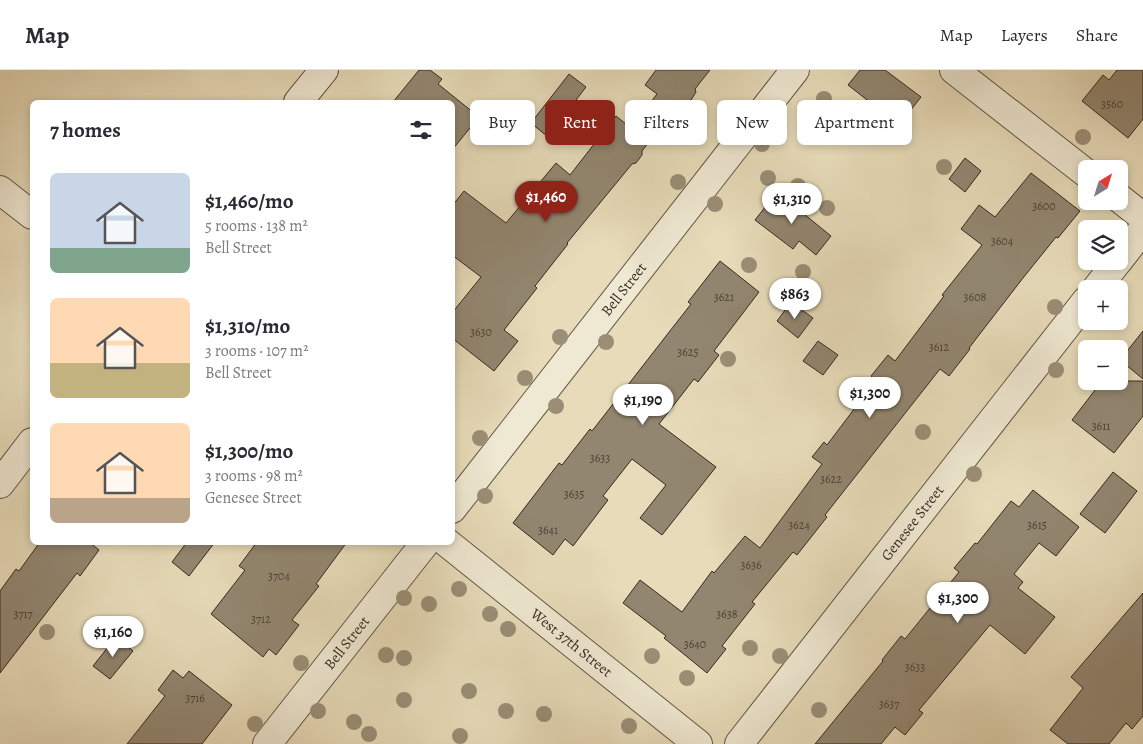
<!DOCTYPE html>
<html lang="en">
<head>
<meta charset="utf-8">
<style>
	:root { --surface:#fff; --page:#f7f7f7; --text:#2b2b33; --muted:#7c7c81; --line:#e1e1e2; --accent:#8f2418 }
	body { margin:0; font-family:Alegreya,serif; background:var(--page); color:var(--text); height:100vh; display:flex; flex-direction:column; font-size:19px; white-space:nowrap }
	* { box-sizing:border-box; margin:0 }
	p { font-size:16px; color:var(--muted) }
	.icon { flex:none; width:28px; height:28px; fill:none; stroke:currentColor; stroke-width:2; stroke-linecap:round; stroke-linejoin:round }
	.map { position:relative; flex:1; overflow:hidden }
	.details { position:absolute; left:30px; top:30px; width:425px; height:445px; display:flex; flex-direction:column; background:var(--surface); border-radius:8px; box-shadow:0 2px 8px #0003 }
	.details>* { flex:none }
	.top-card { position:absolute; left:470px; top:30px; width:475px; height:45px; display:flex; gap:10px }
	.needle { width:32px; rotate:38deg }
	.controls { position:absolute; left:1078px; top:90px; display:grid; gap:10px }
	.controls a { display:grid; place-items:center; width:50px; height:50px; border-radius:8px; background:var(--surface); box-shadow:0 2px 8px #0003; font-size:25px }
	.price { position:absolute; translate:-50% -42px; padding:0 11px; border-radius:18px; background:#fff; color:#222; font-size:16px; line-height:32px; filter:drop-shadow(0 1px 2px #0008) }
	.price::after { content:''; position:absolute; left:50%; top:30px; width:15px; height:11px; margin-left:-8px; background:inherit; clip-path:polygon(0 0,100% 0,50% 100%) }
	.price.active { background:var(--accent); color:#fff }
	ul { padding:0; list-style:none }
	li { display:flex; align-items:center; gap:15px; height:125px; padding:0 20px }
	li span { display:grid; place-items:center; flex:none; width:140px; height:100px; border-radius:8px; color:#555 }
	li>.icon { margin-inline-start:auto }
	span .icon { width:60px; height:60px; fill:#fffc; stroke-width:1 }
	li b { font-size:21px }
	h2 { display:flex; justify-content:space-between; align-items:center; height:60px; padding:0 20px; font-size:21px }
	.chip { padding:0 18px; border-radius:8px; background:var(--surface); box-shadow:0 2px 8px #0003; font-size:18px; line-height:45px }
	.chip.active { background:var(--accent); color:#fff }
	header { display:flex; align-items:center; gap:30px; box-sizing:border-box; height:70px; padding:0 25px; background:var(--surface); border-bottom:1px solid var(--line) }
	header strong { font-size:24px }
	nav { display:flex; gap:28px; margin-inline-start:auto; font-size:18px }
	.map>svg:first-child { display:block }
</style>
</head>
<body>
<header>
<strong>Map</strong>
<nav><a>Map</a><a>Layers</a><a>Share</a></nav>
</header>
<div class="map">
<svg width="1143" height="674" viewBox="0 0 1143 674">
	<rect width="100%" height="100%" fill="#e7dbb9"/>
	<filter id="stains"><feTurbulence type="fractalNoise" baseFrequency=".004" numOctaves="4"/><feColorMatrix values="0 0 0 0 .2 0 0 0 0 .09 0 0 0 0 .02 0 0 0 .5 -.17"/></filter>
	<radialGradient id="worn" r=".72"><stop offset=".6" stop-color="#630" stop-opacity="0"/><stop offset="1" stop-color="#630" stop-opacity=".3"/></radialGradient>
	<!-- building -->
	<path fill="#928670" stroke="#362a20" d="M419,0H430L442,9L438,14L479,47L452,80V32H393Z
		M656,0H710L695,19L696,22L691,30L687,31L675,46L671,43L642,81V85L636,93L632,94L567,173L568,174L535,216L537,218L504,260L518,271L494,301L452,268V243L481,207L452,185V136L464,121L506,153L556,93L570,105L616,46L631,58L657,24L645,15Z
		M860,0H885L921,27L899,55L848,15Z
		M1117,0H1143V49L1128,68L1082,31L1103,5L1109,10Z
		M569,4L586,17L548,67L531,53Z
		M965,88L981,101L965,122L949,109Z
		M1031,103L1080,141L1058,168L1056,167L1023,208L969,278L970,279L949,306L940,299L825,445L827,447L797,485L793,482L752,532L755,534L722,576L726,579L707,603L664,568L666,566L623,533L640,510L682,542L712,501L714,503L745,466L760,478L822,394L812,387L824,372L827,375L876,310L871,306L888,285L895,291L944,226L942,225L982,175L961,159L979,135L995,147Z
		M777,122L831,166L816,185L799,171L793,179L755,150Z
		M720,191L759,222L714,281L719,285L698,312L694,309L659,354L716,397L662,465L640,448L666,415L632,389L603,426L608,430L573,476L565,469L553,485L513,453L559,393L562,395L590,359L592,361L691,234L688,232Z
		M791,232L813,248L798,268L777,251Z
		M1143,261V309L1120,290Z
		M818,271L838,285L823,305L803,291Z
		M1102,311H1143V346L1114,383L1072,350Z
		M1113,402L1137,421L1105,463L1080,444Z
		M1033,420L1079,457L1056,486L1039,473L1014,504L1023,512L1018,518L1055,547L1025,584L990,555L919,640L923,643L905,665L895,657L881,674H815L883,591L882,590L901,566L905,569L959,502L954,498L975,473L977,474L1011,431L1019,437Z
		M40,472H89L99,480L80,506L77,503L0,603V521L16,499L19,501Z
		M187,472H215L189,506L172,492Z
		M257,472H347L316,514L319,516L292,550L299,555L276,585L269,579L263,587L211,544L245,500L239,496Z
		M1143,523V646L1132,659L1126,653L1109,674H1068L1050,660L1083,618L1071,607Z
		M116,567L133,581L110,609L93,596Z
		M173,600L183,608L189,601L232,635L202,674H127L165,626L158,620Z"/>
	<g fill="none" stroke-linecap="round" stroke-linejoin="round">
		<defs>
			<g id="minor">
				<path d="M954,0L1086,103"/>
				<path d="M298,32L324,0"/>
				<path d="M0,120L32,145"/>
				<path d="M1119,128L1143,147"/>
				<path d="M1119,190L1143,159"/>
				<path d="M1096,219L1118,191"/>
				<path d="M0,414L32,372"/>
				<path id="s1" d="M452,439L795,0"/>
				<path id="s2" d="M446,472L698,674"/>
				<path id="s3" d="M267,674L426,472"/>
				<path id="s4" d="M739,674L1086,231"/>
			</g>
		</defs>
		<!-- minor casing -->
		<use href="#minor" stroke="#625646" stroke-width="30"/>
		<!-- minor -->
		<use href="#minor" stroke="#efe8d2" stroke-width="28"/>
	</g>
	<!-- trees -->
	<g fill="#9a8e76">
		<circle cx="824" cy="29" r="8"/>
		<circle cx="869" cy="65" r="8"/>
		<circle cx="1083" cy="67" r="8"/>
		<circle cx="762" cy="74" r="8"/>
		<circle cx="944" cy="97" r="8"/>
		<circle cx="768" cy="108" r="8"/>
		<circle cx="678" cy="112" r="8"/>
		<circle cx="798" cy="116" r="8"/>
		<circle cx="715" cy="134" r="8"/>
		<circle cx="827" cy="138" r="8"/>
		<circle cx="749" cy="195" r="8"/>
		<circle cx="803" cy="202" r="8"/>
		<circle cx="1055" cy="237" r="8"/>
		<circle cx="560" cy="267" r="8"/>
		<circle cx="606" cy="272" r="8"/>
		<circle cx="728" cy="289" r="8"/>
		<circle cx="1056" cy="300" r="8"/>
		<circle cx="525" cy="308" r="8"/>
		<circle cx="556" cy="336" r="8"/>
		<circle cx="923" cy="362" r="8"/>
		<circle cx="480" cy="368" r="8"/>
		<circle cx="974" cy="404" r="8"/>
		<circle cx="485" cy="426" r="8"/>
		<circle cx="459" cy="519" r="8"/>
		<circle cx="404" cy="528" r="8"/>
		<circle cx="429" cy="534" r="8"/>
		<circle cx="490" cy="544" r="8"/>
		<circle cx="508" cy="559" r="8"/>
		<circle cx="47" cy="562" r="8"/>
		<circle cx="750" cy="578" r="8"/>
		<circle cx="386" cy="585" r="8"/>
		<circle cx="652" cy="586" r="8"/>
		<circle cx="780" cy="586" r="8"/>
		<circle cx="404" cy="588" r="8"/>
		<circle cx="301" cy="593" r="8"/>
		<circle cx="687" cy="608" r="8"/>
		<circle cx="469" cy="621" r="8"/>
		<circle cx="404" cy="630" r="8"/>
		<circle cx="819" cy="640" r="8"/>
		<circle cx="318" cy="641" r="8"/>
		<circle cx="506" cy="641" r="8"/>
		<circle cx="544" cy="644" r="8"/>
		<circle cx="354" cy="652" r="8"/>
		<circle cx="255" cy="654" r="8"/>
		<circle cx="629" cy="656" r="8"/>
		<circle cx="369" cy="664" r="8"/>
		<circle cx="460" cy="666" r="8"/>
	</g>
	<g text-anchor="middle" stroke-width="4" stroke-linejoin="round" paint-order="stroke">
		<!-- number labels -->
		<g font-size="12" fill="#4d4134">
			<text x="1112" y="38">3560</text>
			<text x="1044" y="140">3600</text>
			<text x="1002" y="175">3604</text>
			<text x="724" y="231">3621</text>
			<text x="975" y="231">3608</text>
			<text x="481" y="266">3630</text>
			<text x="939" y="281">3612</text>
			<text x="688" y="286">3625</text>
			<text x="1101" y="360">3611</text>
			<text x="600" y="392">3633</text>
			<text x="831" y="413">3622</text>
			<text x="574" y="428">3635</text>
			<text x="799" y="459">3624</text>
			<text x="1037" y="459">3615</text>
			<text x="548" y="464">3641</text>
			<text x="751" y="499">3636</text>
			<text x="279" y="510">3704</text>
			<text x="23" y="548">3717</text>
			<text x="727" y="548">3638</text>
			<text x="261" y="553">3712</text>
			<text x="695" y="578">3640</text>
			<text x="915" y="601">3633</text>
			<text x="195" y="632">3716</text>
			<text x="889" y="638">3637</text>
		</g>
		<!-- street labels -->
		<g font-size="15" fill="#362a20" stroke="#efe8d2">
			<text dy="5" stroke="none"><textPath href="#s1" startOffset="279">Bell Street</textPath></text>
			<text dy="5" stroke="none"><textPath href="#s4" startOffset="281">Genesee Street</textPath></text>
			<text dy="5" stroke="none"><textPath href="#s3" startOffset="129">Bell Street</textPath></text>
			<text dy="5" stroke="none"><textPath href="#s2" startOffset="161">West 37th Street</textPath></text>
		</g>
	</g>
	<rect width="100%" height="100%" filter="url(#stains)"/>
	<rect width="100%" height="100%" fill="url(#worn)"/>
</svg>
<div class="controls">
<a><svg class="needle" viewBox="-14 -14 28 28"><path d="M0-13l5 13h-10z" fill="#e53935"/><path d="M0 13l5-13h-10z" fill="#7c7c81"/></svg></a>
<a><svg class="icon" aria-label="layers" viewBox="0 0 24 24"><path d="M12 4l9 5-9 5-9-5zM3 14l9 5 9-5"/></svg></a>
<a>+</a>
<a>−</a>
</div>
<b class="price active" style="left:546px;top:153px">$1,460</b>
<b class="price" style="left:792px;top:155px">$1,310</b>
<b class="price" style="left:795px;top:250px">$863</b>
<b class="price" style="left:870px;top:349px">$1,300</b>
<b class="price" style="left:643px;top:356px">$1,190</b>
<b class="price" style="left:958px;top:554px">$1,300</b>
<b class="price" style="left:113px;top:588px">$1,160</b>
<div class="top-card">
<a class="chip">Buy</a>
<a class="chip active">Rent</a>
<a class="chip">Filters</a>
<a class="chip">New</a>
<a class="chip">Apartment</a>
</div>
<section class="details">
<h2>7 homes<svg class="icon" aria-label="filters" viewBox="0 0 24 24"><path d="M4 7h16M4 17h16"/><circle cx="9" cy="7" r="2"/><circle cx="15" cy="17" r="2"/></svg></h2>
<ul>
<li><span style="background:linear-gradient(#c9d6e8 75%,#7fa58c 0)"><svg class="icon" aria-label="home" viewBox="0 0 24 24"><path d="M3 11l9-7 9 7M6 9v11h12V9"/></svg></span><div><b>$1,460/mo</b><p>5 rooms · 138 m²</p><p>Bell Street</p></div></li>
<li><span style="background:linear-gradient(#ffd9b3 65%,#c2b280 0)"><svg class="icon" aria-label="home" viewBox="0 0 24 24"><path d="M3 11l9-7 9 7M6 9v11h12V9"/></svg></span><div><b>$1,310/mo</b><p>3 rooms · 107 m²</p><p>Bell Street</p></div></li>
<li><span style="background:linear-gradient(#ffd9b3 75%,#b9a48a 0)"><svg class="icon" aria-label="home" viewBox="0 0 24 24"><path d="M3 11l9-7 9 7M6 9v11h12V9"/></svg></span><div><b>$1,300/mo</b><p>3 rooms · 98 m²</p><p>Genesee Street</p></div></li>
</ul>
</section>
</div>
</body>
</html>
